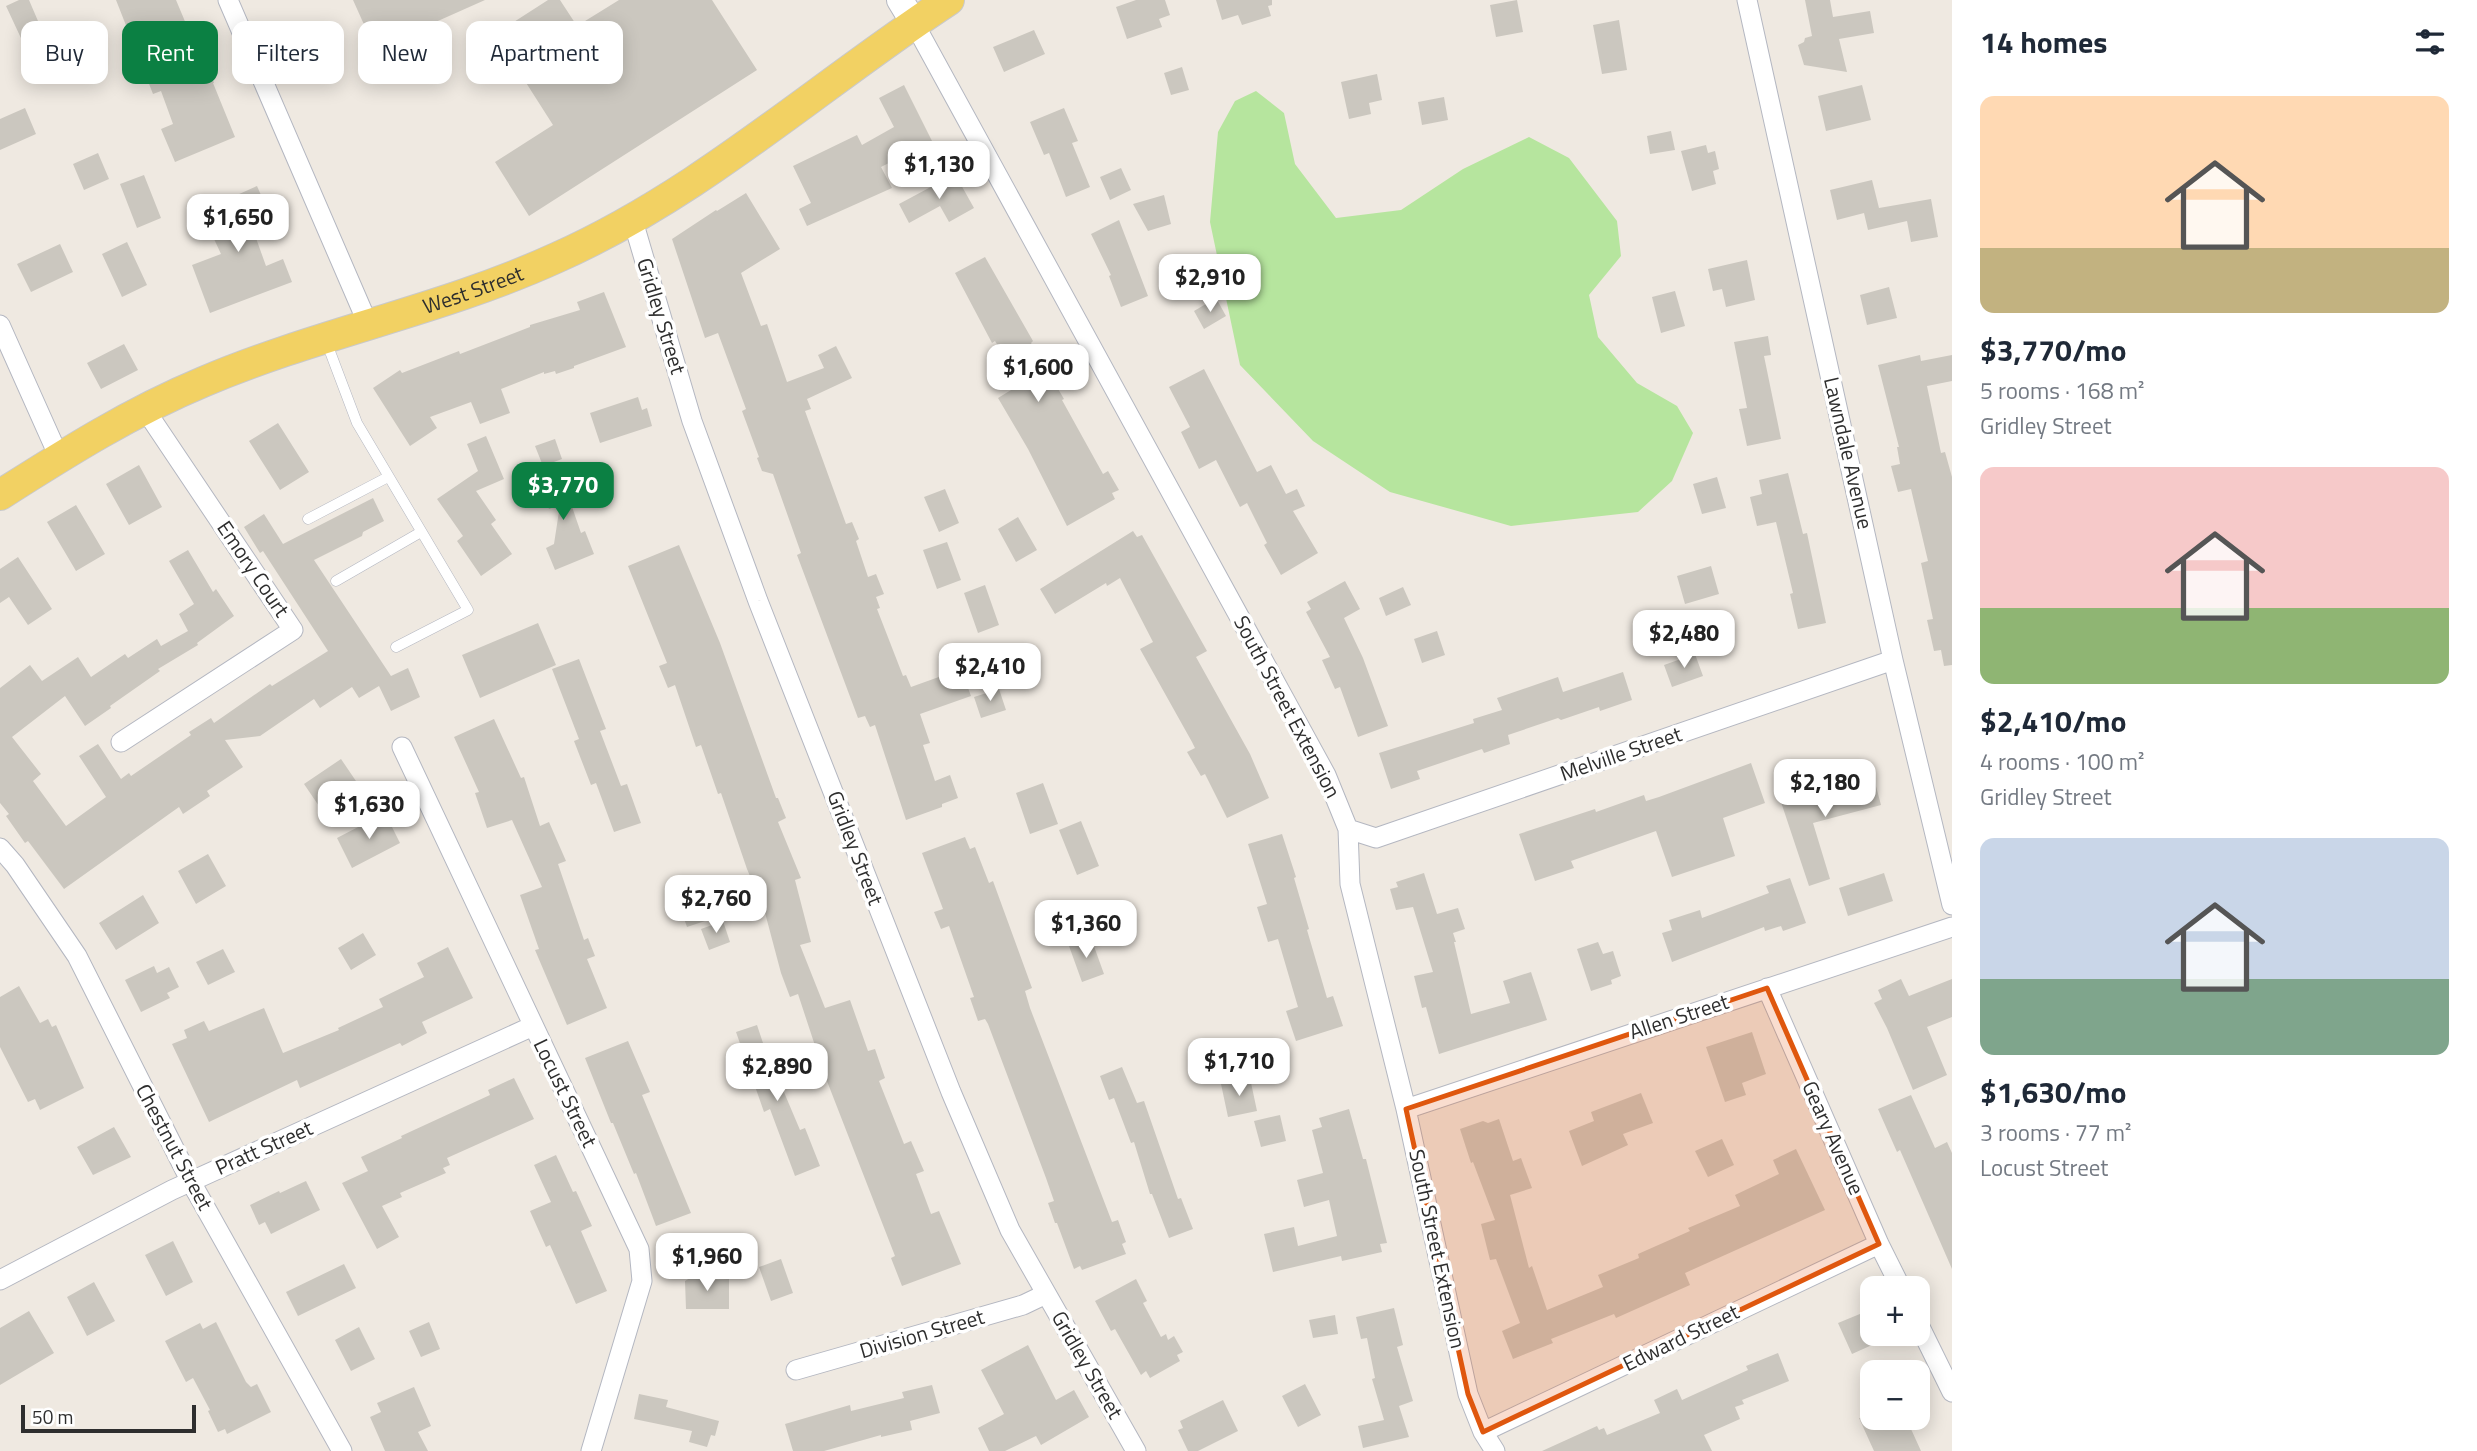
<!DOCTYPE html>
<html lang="en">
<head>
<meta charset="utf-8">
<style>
	:root { --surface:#fff; --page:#f6f6f7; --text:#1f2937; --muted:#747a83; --accent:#0b8043 }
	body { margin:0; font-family:"Titillium Web",sans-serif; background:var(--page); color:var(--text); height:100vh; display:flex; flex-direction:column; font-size:26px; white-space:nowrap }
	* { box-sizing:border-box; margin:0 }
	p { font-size:23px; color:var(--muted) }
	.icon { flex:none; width:38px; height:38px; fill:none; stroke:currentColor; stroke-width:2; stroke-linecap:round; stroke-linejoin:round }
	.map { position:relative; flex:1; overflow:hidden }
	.details { display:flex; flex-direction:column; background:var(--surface); width:525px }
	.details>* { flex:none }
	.hud { position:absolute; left:21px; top:21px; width:665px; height:63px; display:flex; gap:14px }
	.fabs { position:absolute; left:1860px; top:1276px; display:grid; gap:14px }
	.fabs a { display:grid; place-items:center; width:70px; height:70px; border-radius:14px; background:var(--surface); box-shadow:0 4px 18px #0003; font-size:35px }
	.scale { position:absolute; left:21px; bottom:18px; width:175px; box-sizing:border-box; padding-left:7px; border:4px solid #2e2e2e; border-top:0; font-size:19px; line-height:24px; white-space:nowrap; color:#2e2e2e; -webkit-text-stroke:5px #fff; paint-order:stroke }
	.price { position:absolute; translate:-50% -60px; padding:0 16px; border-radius:14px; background:#fff; color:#222; font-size:23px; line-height:46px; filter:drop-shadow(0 2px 4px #0008) }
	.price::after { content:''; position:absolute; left:50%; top:42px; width:21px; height:16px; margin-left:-10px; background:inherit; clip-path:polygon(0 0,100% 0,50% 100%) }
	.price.selected { background:var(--accent); color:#fff }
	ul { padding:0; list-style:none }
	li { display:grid; align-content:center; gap:14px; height:371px; padding:0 28px }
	li span { display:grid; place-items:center; height:217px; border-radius:14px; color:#555 }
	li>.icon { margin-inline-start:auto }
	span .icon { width:126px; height:126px; fill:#fffc; stroke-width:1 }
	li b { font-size:30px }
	h2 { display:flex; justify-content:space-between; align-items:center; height:84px; padding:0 28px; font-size:30px }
	.chip { padding:0 24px; border-radius:14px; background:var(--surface); box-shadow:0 4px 18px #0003; font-size:24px; line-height:63px }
	.chip.selected { background:var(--accent); color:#fff }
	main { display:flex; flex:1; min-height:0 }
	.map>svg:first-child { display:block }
</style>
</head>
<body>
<main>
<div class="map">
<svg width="1952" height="1451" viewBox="0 0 1952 1451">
	<rect width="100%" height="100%" fill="#efe9e1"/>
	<!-- green -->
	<path fill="#b6e59e" d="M1256,91L1284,113L1295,164L1336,218L1401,210L1463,169L1529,137L1569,158L1617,221L1621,256L1589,295L1598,337L1637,383L1677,406L1693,433L1672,481L1638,512L1511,526L1390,492L1313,441L1240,365L1210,222L1218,132L1235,101Z"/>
	<!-- building -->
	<path fill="#cbc7bf" d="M19,0H29L47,42L27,51L6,6Z
		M116,0H176L197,50L202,49L214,83H213L235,137L175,162L161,129L173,124L161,91L153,94Z
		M353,0H485L375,49Z
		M548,0H560L577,26L619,0H712L757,70L529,216L495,162L553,125L495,34Z
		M1136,0H1165L1170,15L1159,19L1162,27L1127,39L1116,7Z
		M1216,0H1272V5L1268,6L1271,16L1242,25L1238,15L1222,20Z
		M1517,0L1523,32L1496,37L1490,5Z
		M1805,0H1830L1833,17L1870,11L1874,33L1839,39L1847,72L1804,65L1798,45L1804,42L1805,38L1812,36Z
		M1619,20L1627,70L1602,74L1593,25Z
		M1034,30L1045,54L1004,72L993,47Z
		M1182,67L1189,90L1171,95L1164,73Z
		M1377,74L1382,100L1369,103L1371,114L1349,119L1341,82Z
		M904,85L932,141L881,167L892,188L807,226L799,209L811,203L793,166L857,135L862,145L894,127L879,98Z
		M1862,85L1871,120L1826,131L1818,96Z
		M1444,97L1448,120L1422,125L1418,102Z
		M25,108L36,134L0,150V119Z
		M1064,108L1078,141L1072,143L1090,187L1066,197L1049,153L1044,155L1030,122Z
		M1671,131L1675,150L1650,154L1647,136Z
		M1706,145L1708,153L1715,151L1719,169L1713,171L1716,184L1692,191L1681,151Z
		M98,153L109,179L84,190L73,164Z
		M1121,168L1131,190L1110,200L1100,177Z
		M955,174L974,208L949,222L940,206L909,223L899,204Z
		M144,175L161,218L137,228L120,184Z
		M1872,180L1879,208L1931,199L1938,237L1911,242L1907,221L1868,230L1864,213L1837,220L1830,190Z
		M257,186L271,218L252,227L266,266L283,259L292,282L210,313L192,265L221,254L201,211Z
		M746,193L780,249L741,273L761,326L767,324L787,382L824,368L818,355L836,346L852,378L807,399L811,409L805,411L846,524L852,522L859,539L856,541L868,577L876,574L884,594L876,597L880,608L877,609L903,676L906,675L911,687L961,669L971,696L920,714L930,743L923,745L935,781L950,775L958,798L942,804V807L906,820L875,725L870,727L865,716L858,718L797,555L801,553L773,474L762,471L757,458L759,457L742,411L746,409L718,333L705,338L672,239L716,210L717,211Z
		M1164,195L1171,224L1148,231L1133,204Z
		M1119,220L1148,296L1121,307L1109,276L1111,275L1091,234Z
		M127,242L147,285L122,297L102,254Z
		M60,244L73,272L31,292L17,264Z
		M985,257L1033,341L1031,343L1064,399L1062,400L1103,474L1108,471L1119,490L1112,493L1115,499L1067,526L1028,449L998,398L1021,384L995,341L992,343L955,273Z
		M1747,260L1755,300L1726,307L1722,289L1713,291L1708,269Z
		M1889,287L1897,318L1867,325L1860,295Z
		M1675,291L1685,326L1661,333L1652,297Z
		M604,292L626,347L574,366V368L556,374L555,371L544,374V372L501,389L510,413L480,424L471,402L430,417L437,428L410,446L373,388L400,370L402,373L459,351L460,354L530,327V325L580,310L577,302Z
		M1216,298L1226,316L1204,329L1194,311Z
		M1768,336L1771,355L1764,356L1781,439L1747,446L1739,409L1747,408L1734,342Z
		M124,344L138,370L101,389L87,363Z
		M1920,355L1921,361L1952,355V381L1927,386L1941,453L1945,452L1952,477V665L1944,666L1941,650L1934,651L1927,620L1933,619L1921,563L1928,561L1911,489L1898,492L1891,466L1900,464L1897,447H1899L1878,365Z
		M1204,369L1257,472L1271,465L1286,494L1297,489L1305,506L1293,511L1318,553L1281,575L1264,545L1267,543L1247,503L1240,507L1216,460L1199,469L1181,432L1190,427L1169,387Z
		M638,397L642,410L647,408L652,426L600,443L590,413Z
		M278,423L309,472L280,490L249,441Z
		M486,436L504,479L476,491L496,520L491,524L512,554L481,576L457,541L463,536L437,499L478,471L467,444Z
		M555,439L562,459L543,466L535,446Z
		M139,465L162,507L129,525L106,484Z
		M558,466L581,533L585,531L594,554L555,570L546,548L554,544L560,505L549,509L536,474Z
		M1788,473L1803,534L1807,533L1826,623L1798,629L1790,594L1793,593L1776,522L1757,526L1750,497L1762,494L1759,480Z
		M1717,477L1726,508L1702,514L1693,484Z
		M945,489L959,523L939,532L924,497Z
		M373,498L384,521L363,532L362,536L314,560L391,676L408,668L420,697L391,711L379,686L359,698L352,687L320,708L314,699L260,736L225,740L243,767L207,791L210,796L183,814L179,807L64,889L28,841L25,843L6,816L9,814L0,803V688L30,665L42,681L78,657L91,677L125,654L128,658L157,639L161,646L188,631L179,614L194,604L169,561L188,550L213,592L216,589L234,616L197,643L198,645L158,669L160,671L110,706L111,708L85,726L65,696L12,737L41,774L33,781L66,826L106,797L79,756L98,744L121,779L129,773L131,776L191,735L189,732L211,718L214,723L270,684L272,686L328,651L263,551L260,553L244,527L264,514L283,544Z
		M76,505L105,554L76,571L47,522Z
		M1018,517L1037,550L1016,562L998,529Z
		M1133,531L1137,537L1142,535L1207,651L1196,657L1250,754L1269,798L1227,818L1205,774L1201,776L1187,752L1195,748L1192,742L1140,649L1153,642L1120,578L1107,586L1106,583L1055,614L1040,589Z
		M947,542L961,580L937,589L923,550Z
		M679,545L720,643L776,798H778L786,818L778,822L801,878L795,880L811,942L800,945L825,1008L850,1000L868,1051L875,1049L885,1078L879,1081L904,1144L911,1141L924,1171L916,1174L931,1214L939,1211L961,1264L902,1286L891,1258L895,1256L825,1076L798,994L790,997L781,973L760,894L758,895L747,869L721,793L718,794L701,745L696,747L675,685L668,688L659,666L667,663L628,566Z
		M18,557L52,609L28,625L9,597L0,603V569Z
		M1711,566L1719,594L1685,604L1677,576Z
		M1345,581L1360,609L1344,618L1363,658L1388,726L1358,737L1340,687L1335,689L1322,660L1330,657L1306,612L1311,609L1307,602Z
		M985,585L999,625L978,633L964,593Z
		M1403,587L1411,605L1386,616L1379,598Z
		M538,623L556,665L480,698L462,655Z
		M1437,631L1445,655L1422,663L1414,639Z
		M1695,654L1703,676L1672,687L1664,665Z
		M579,659L606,729L600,731L621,786L627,784L641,823L614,832L596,783L591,785L574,741L579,739L552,669Z
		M1623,672L1632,700L1600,711L1599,707L1561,720L1558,718L1508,735L1510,744L1484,753L1482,749L1417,771L1420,779L1391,789L1379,753L1474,723L1473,719L1502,710L1497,698L1558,677L1563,692Z
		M999,689L1006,710L981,718L974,697Z
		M494,719L521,778L524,777L540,826L549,822L566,861L558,864L584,940L588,938L595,956L587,959L607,1008L567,1025L535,950L539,949L520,895L542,887L512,820L487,828L475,793L479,792L454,737Z
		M341,759L358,784L321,809L304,784Z
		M1751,763L1765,803L1723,818L1735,856L1672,877L1656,831L1571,861L1574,868L1535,881L1519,834L1595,809L1596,812L1644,795L1646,801L1659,797Z
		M1873,775L1881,805L1813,823L1830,879L1809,886L1781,802Z
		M1043,783L1058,824L1030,834L1016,793Z
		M385,813L400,843L352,868L337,838Z
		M1081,821L1099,866L1077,875L1059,830Z
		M1282,834L1296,877L1294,878L1309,929L1307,930L1327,998L1333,996L1343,1026L1296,1041L1286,1011L1298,1007L1278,939L1268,942L1257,907L1267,904L1248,844Z
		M965,837L970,849L975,847L989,883L993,881L1032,988L1025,991L1030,1008L1112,1222L1118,1220L1126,1242L1122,1244L1126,1254L1082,1270L1080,1266L1074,1269L1057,1223H1055L1048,1203L1054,1201L1046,1178L988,1024L985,1019L978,1021L970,998L974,997L949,926L941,929L934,912L943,909L922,853Z
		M208,854L226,886L196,904L178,871Z
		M1424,873L1437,914L1458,908L1465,929L1453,933L1456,942H1454L1471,1014L1510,1003L1503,981L1531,972L1547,1020L1439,1054L1426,1007L1422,1008L1414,976L1433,972L1413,907L1396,910L1390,889L1398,887L1396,882Z
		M1884,873L1893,901L1848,916L1839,888Z
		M1790,878L1806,923L1783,931L1781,926L1765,931L1764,927L1672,962L1662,933L1672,930L1669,920L1700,910L1702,918L1769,893L1766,886Z
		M699,887L711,919L687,927L676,896Z
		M143,895L159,923L116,950L99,923Z
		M723,921L730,942L709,950L701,929Z
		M363,933L376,955L351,970L338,948Z
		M1091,938L1104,974L1082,982L1069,946Z
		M1598,942L1603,954L1613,951L1621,976L1611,980L1612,984L1591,991L1577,949Z
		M448,947L473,998L422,1022L427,1033L402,1046L400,1043L300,1088L297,1080L209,1122L172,1044L187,1038L184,1030L204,1021L209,1031L264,1008L283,1053L339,1030L338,1028L383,1007L379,999L424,977L417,963Z
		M223,949L235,972L208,985L196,962Z
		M154,966L157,973L169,967L179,987L167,993L170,998L141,1012L125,980Z
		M1901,979L1909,996L1952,979V1017L1927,1027L1947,1075L1913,1090L1887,1028L1874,1003L1882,999L1878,990Z
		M19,986L40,1023L48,1019L52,1027L56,1025L84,1088L40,1110L35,1099L28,1102L0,1047V997Z
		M757,1025L775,1079L778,1078L800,1130L805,1128L820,1166L795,1176L770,1109L764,1112L736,1032Z
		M1752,1032L1766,1074L1742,1083L1746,1095L1725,1102L1706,1047Z
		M628,1041L650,1092L642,1095L691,1213L656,1226L636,1173L634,1174L613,1123H611L585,1058Z
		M1122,1067L1137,1103L1144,1101L1178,1199L1181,1198L1193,1229L1169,1238L1152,1194H1150L1134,1142L1131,1143L1114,1098L1109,1100L1100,1076Z
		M514,1078L534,1119L447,1158L450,1165L443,1168L446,1173L400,1193L402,1197L382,1206L399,1237L377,1249L342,1183L368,1171L361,1157L402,1138L401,1136L490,1095L488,1090Z
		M1250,1078L1257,1111L1228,1117L1221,1084Z
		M1641,1093L1653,1123L1623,1134L1628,1145L1582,1166L1569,1131L1594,1121L1591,1112Z
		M1911,1095L1935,1148L1947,1142L1952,1153V1269L1900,1150L1897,1152L1878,1109Z
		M1349,1109L1363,1159H1366L1387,1243L1380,1244L1382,1252L1342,1261L1341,1256L1273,1272L1264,1234L1294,1227L1298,1246L1337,1236L1329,1200L1304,1207L1297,1180L1323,1173L1312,1130L1322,1127L1319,1118Z
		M1280,1115L1286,1141L1261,1147L1254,1121Z
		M1499,1119L1513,1161L1521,1158L1532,1188L1510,1195L1529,1268L1532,1266L1547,1310L1603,1287L1598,1275L1639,1258L1638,1254L1690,1231L1688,1228L1740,1206L1735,1195L1779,1174L1773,1160L1796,1149L1825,1210L1685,1273L1690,1285L1616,1318L1614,1314L1551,1339L1553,1343L1513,1359L1502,1331L1520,1323L1496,1259L1490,1260L1481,1224L1495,1220L1473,1162L1471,1163L1460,1129L1483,1121L1488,1123Z
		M114,1127L131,1157L93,1175L77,1147Z
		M1722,1139L1734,1165L1708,1177L1695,1151Z
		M556,1155L573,1192L576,1191L592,1226L581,1231L607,1291L576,1304L550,1245L546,1247L530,1211L551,1202L534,1165Z
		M306,1181L320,1210L271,1234L265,1222L259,1225L250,1205L279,1191L280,1193Z
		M173,1241L193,1282L166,1296L145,1255Z
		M781,1259L793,1293L771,1301L759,1267Z
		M344,1264L356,1288L298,1316L286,1292Z
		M705,1269L706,1280L729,1279V1309H686L685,1281Z
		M1136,1279L1147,1301L1143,1303L1161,1337L1166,1334L1168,1340L1174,1336L1183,1352L1177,1355L1180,1361L1150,1378L1146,1371L1141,1375L1115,1329L1111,1331L1095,1301Z
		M94,1282L115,1321L87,1336L67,1297Z
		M1394,1308L1403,1345L1397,1347L1413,1401L1399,1406L1409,1437L1363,1448L1358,1426L1384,1420L1372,1379L1375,1378L1367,1338L1361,1339L1356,1317Z
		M1872,1309V1345L1852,1354L1838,1323Z
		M29,1311L54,1353L0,1385V1328Z
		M1335,1315L1338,1334L1313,1338L1309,1320Z
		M216,1322L246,1382L251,1387L257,1384L271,1412L227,1434L225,1429L218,1432L208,1411L210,1410L193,1378L186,1382L165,1341L200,1323L203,1329Z
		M429,1322L440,1349L421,1357L409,1331Z
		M359,1327L375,1359L351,1371L335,1340Z
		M1028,1345L1056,1400L1074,1390L1089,1417L1041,1445L1036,1436L1005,1451H989L978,1428L1004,1414L981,1370Z
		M1778,1353L1789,1381L1742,1400L1744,1404L1735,1407L1740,1419L1704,1435L1712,1451H1542L1597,1426L1599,1430L1604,1428L1607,1435L1660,1413L1654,1400L1677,1389L1682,1400L1748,1370L1746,1366Z
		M1305,1384L1321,1415L1298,1427L1282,1396Z
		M932,1385L940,1413L910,1421L912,1430L881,1437V1435L824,1451H793L785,1424L850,1405L851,1411L904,1398L902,1392Z
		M414,1387L431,1426L418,1432L428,1451H385L370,1417L381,1412L377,1403Z
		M639,1394L668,1400L666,1407L719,1421L715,1436L711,1435L707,1447L689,1442L692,1431L634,1419Z
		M1223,1400L1238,1431L1198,1451H1188L1178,1430L1183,1428L1180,1421Z
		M1859,1418H1906L1921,1451H1874Z"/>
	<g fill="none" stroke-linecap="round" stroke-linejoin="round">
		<defs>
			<path id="lane" d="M326,341L357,423L468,610L396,647
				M308,519L388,477
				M336,581L421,532"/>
			<path id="street" d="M228,0L368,324
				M1747,0L1893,660L1952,905
				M914,23L1326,775L1348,829L1350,884L1406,1109L1468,1394L1483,1432L1495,1451
				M633,221L692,421L758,601L951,1092L1010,1230L1136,1451
				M0,325L59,457
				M121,742L293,630L144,408
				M402,747L639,1249L642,1281L591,1451
				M1348,829L1376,838L1893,660
				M0,848L15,865L77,956L191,1182L342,1451
				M1767,988L1879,1244L1901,1288
				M1406,1109L1952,927
				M0,1280L172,1190L533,1026
				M1918,1323L1952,1392
				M796,1370L1023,1305L1046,1294
				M1483,1432L1879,1244"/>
			<path id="secondary" d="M900,0L914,23"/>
			<g id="primary">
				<path id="s1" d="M0,495C66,453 131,412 203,382C318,333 442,310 556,258C700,194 818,86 949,0"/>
			</g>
		</defs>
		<!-- lane casing -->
		<use href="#lane" stroke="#b4b7c1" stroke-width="11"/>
		<!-- street casing -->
		<use href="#street" stroke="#b4b7c1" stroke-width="21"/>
		<!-- secondary casing -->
		<use href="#secondary" stroke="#b4b7c1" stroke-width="28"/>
		<!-- primary casing -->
		<use href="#primary" stroke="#c9c9c9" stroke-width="32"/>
		<!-- lane -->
		<use href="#lane" stroke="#fff" stroke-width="10"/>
		<!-- street -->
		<use href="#street" stroke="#fff" stroke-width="19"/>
		<!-- secondary -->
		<use href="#secondary" stroke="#fff" stroke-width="26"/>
		<!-- primary -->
		<use href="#primary" stroke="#f2d163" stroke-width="30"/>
	</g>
	<!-- marked area -->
	<path fill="#df570e" fill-opacity="0.2" stroke="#df570e" stroke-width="5" stroke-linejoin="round" d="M1767,988L1879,1244L1483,1432L1468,1394L1406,1109Z"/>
	<g text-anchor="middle" stroke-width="7" stroke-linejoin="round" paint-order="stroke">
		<!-- street labels -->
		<g font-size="21" fill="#2e2e2e" stroke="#fff">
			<text dy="7" stroke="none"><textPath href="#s1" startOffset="518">West Street</textPath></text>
			<text transform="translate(661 316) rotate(73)" y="7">Gridley Street</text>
			<text transform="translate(1848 453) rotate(77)" y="7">Lawndale Avenue</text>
			<text transform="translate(253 569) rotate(56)" y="7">Emory Court</text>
			<text transform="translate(1287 707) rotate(62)" y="7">South Street Extension</text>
			<text transform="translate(1621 754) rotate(-19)" y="7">Melville Street</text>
			<text transform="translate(855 848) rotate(69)" y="7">Gridley Street</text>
			<text transform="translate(1679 1017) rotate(-18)" y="7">Allen Street</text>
			<text transform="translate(565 1093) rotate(64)" y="7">Locust Street</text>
			<text transform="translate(1833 1138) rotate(66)" y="7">Geary Avenue</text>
			<text transform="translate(174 1147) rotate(62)" y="7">Chestnut Street</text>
			<text transform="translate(264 1148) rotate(-24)" y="7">Pratt Street</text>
			<text transform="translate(1437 1249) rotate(78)" y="7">South Street Extension</text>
			<text transform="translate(922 1334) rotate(-16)" y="7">Division Street</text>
			<text transform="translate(1681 1338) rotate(-26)" y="7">Edward Street</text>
			<text transform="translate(1087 1365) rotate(60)" y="7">Gridley Street</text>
		</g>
	</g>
</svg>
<div class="fabs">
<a>+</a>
<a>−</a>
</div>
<div class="scale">50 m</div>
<b class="price" style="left:939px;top:201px">$1,130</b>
<b class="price" style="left:238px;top:254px">$1,650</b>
<b class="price" style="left:1210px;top:314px">$2,910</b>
<b class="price" style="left:1038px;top:404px">$1,600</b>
<b class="price selected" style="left:563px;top:522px">$3,770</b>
<b class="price" style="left:1684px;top:670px">$2,480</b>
<b class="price" style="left:990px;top:703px">$2,410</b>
<b class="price" style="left:1825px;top:819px">$2,180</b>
<b class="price" style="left:369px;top:841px">$1,630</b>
<b class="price" style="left:716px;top:935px">$2,760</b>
<b class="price" style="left:1086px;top:960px">$1,360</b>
<b class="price" style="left:1239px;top:1098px">$1,710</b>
<b class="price" style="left:777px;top:1103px">$2,890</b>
<b class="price" style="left:707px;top:1293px">$1,960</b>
<div class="hud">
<a class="chip">Buy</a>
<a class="chip selected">Rent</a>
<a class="chip">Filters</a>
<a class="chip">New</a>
<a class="chip">Apartment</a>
</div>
</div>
<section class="details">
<h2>14 homes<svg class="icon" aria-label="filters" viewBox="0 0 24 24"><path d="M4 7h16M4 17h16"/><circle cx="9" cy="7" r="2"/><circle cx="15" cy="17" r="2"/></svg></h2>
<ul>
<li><span style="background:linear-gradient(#ffd9b3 70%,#c2b280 0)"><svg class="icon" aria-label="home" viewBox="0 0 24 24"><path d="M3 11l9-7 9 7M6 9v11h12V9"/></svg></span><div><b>$3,770/mo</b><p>5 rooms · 168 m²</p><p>Gridley Street</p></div></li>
<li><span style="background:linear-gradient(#f6c9c9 65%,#8fb573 0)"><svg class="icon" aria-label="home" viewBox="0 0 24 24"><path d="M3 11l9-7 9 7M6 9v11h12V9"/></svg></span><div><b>$2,410/mo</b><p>4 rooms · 100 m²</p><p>Gridley Street</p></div></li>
<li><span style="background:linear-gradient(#c9d6e8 65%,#7fa58c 0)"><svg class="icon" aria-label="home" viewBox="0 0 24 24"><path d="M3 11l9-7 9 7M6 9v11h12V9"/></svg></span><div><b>$1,630/mo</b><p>3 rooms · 77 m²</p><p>Locust Street</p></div></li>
</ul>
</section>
</main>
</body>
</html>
